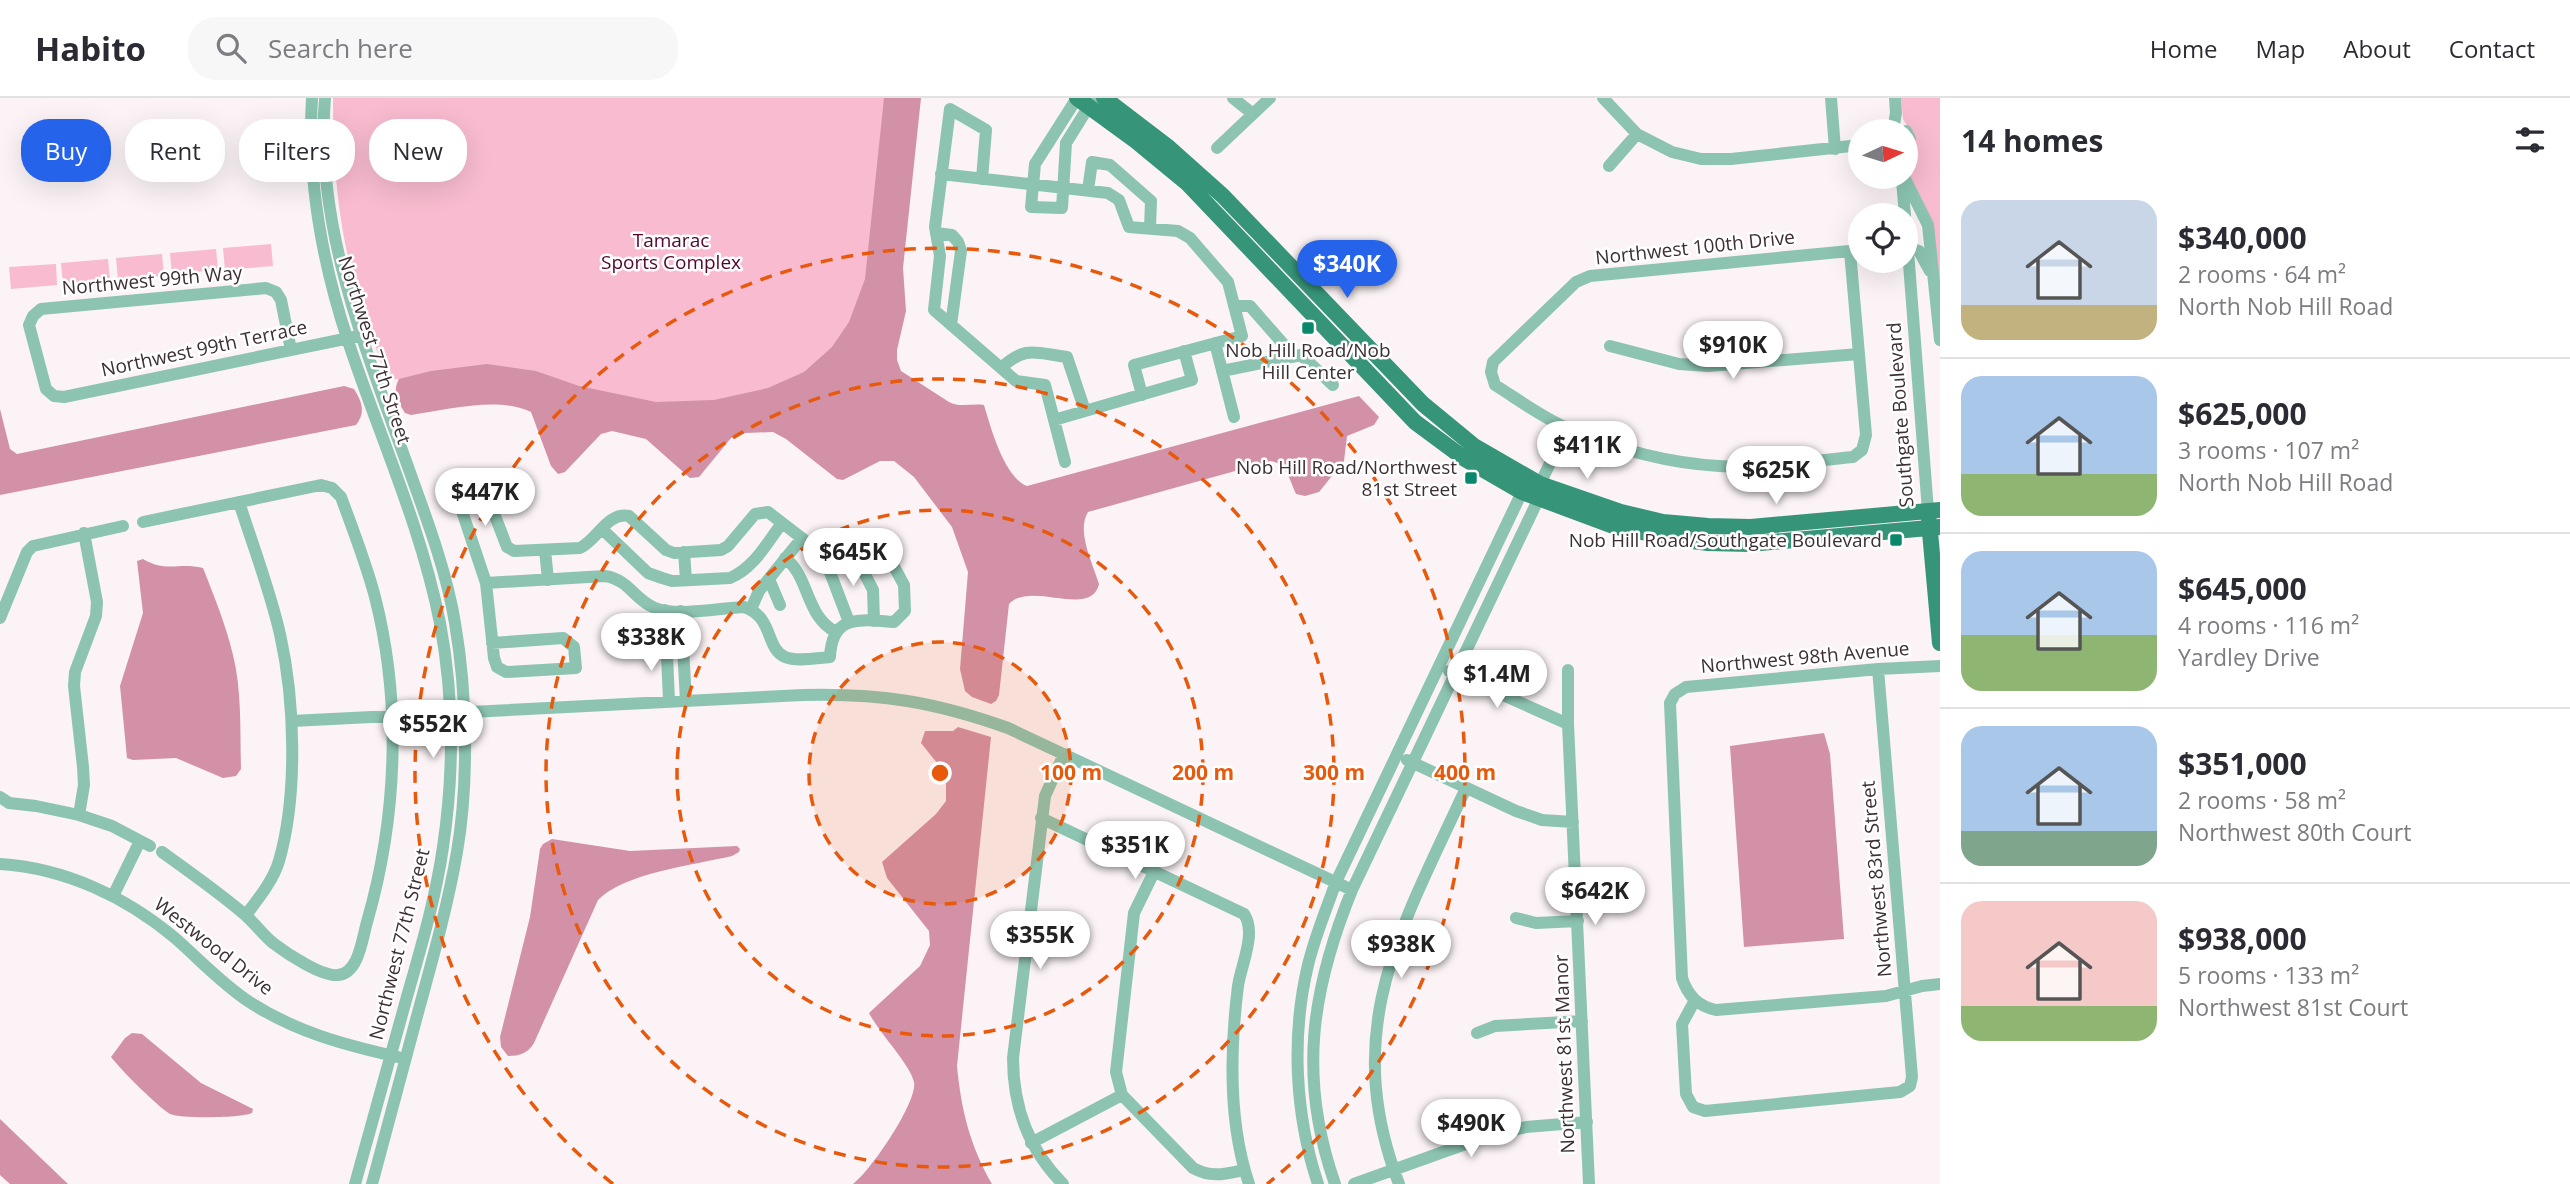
<!DOCTYPE html>
<html lang="en">
<head>
<meta charset="utf-8">
<style>
	:root { --surface:#fff; --page:#f7f7f7; --text:#2b2b33; --muted:#7c7c81; --line:#e1e1e2; --accent:#2563eb }
	body { margin:0; font-family:"Open Sans",sans-serif; background:var(--page); color:var(--text); height:100vh; display:flex; flex-direction:column; font-size:26px; white-space:nowrap }
	* { box-sizing:border-box; margin:0 }
	p { font-size:23px; color:var(--muted) }
	.icon { flex:none; width:38px; height:38px; fill:none; stroke:currentColor; stroke-width:2; stroke-linecap:round; stroke-linejoin:round }
	.map { position:relative; flex:1; overflow:hidden }
	.side { display:flex; flex-direction:column; background:var(--surface); width:630px }
	.side>* { flex:none }
	.banner { position:absolute; left:21px; top:21px; width:665px; height:63px; display:flex; gap:14px }
	.needle { width:46px; rotate:86deg }
	.tools { position:absolute; left:1848px; top:21px; display:grid; gap:14px }
	.tools a { display:grid; place-items:center; width:70px; height:70px; border-radius:50%; background:var(--surface); box-shadow:0 7px 28px #0002; font-size:35px }
	.price { position:absolute; translate:-50% -60px; padding:0 16px; border-radius:24px; background:#fff; color:#222; font-size:23px; line-height:46px; filter:drop-shadow(0 2px 4px #0008) }
	.price::after { content:''; position:absolute; left:50%; top:42px; width:21px; height:16px; margin-left:-10px; background:inherit; clip-path:polygon(0 0,100% 0,50% 100%) }
	.price.active { background:var(--accent); color:#fff }
	ul { padding:0; list-style:none }
	li { display:flex; align-items:center; gap:21px; height:175px; padding:0 21px }
	li+li { border-top:2px solid var(--line) }
	li span { display:grid; place-items:center; flex:none; width:196px; height:140px; border-radius:21px; color:#555 }
	li>.icon { margin-inline-start:auto }
	span .icon { width:84px; height:84px; fill:#fffc; stroke-width:1 }
	li b { font-size:30px }
	h2 { display:flex; justify-content:space-between; align-items:center; height:84px; padding:0 21px; font-size:30px }
	.pill { padding:0 24px; border-radius:28px; background:var(--surface); box-shadow:0 7px 28px #0002; font-size:24px; line-height:63px }
	.pill.active { background:var(--accent); color:#fff }
	header { display:flex; align-items:center; gap:42px; box-sizing:border-box; height:98px; padding:0 35px; background:var(--surface); border-bottom:2px solid var(--line) }
	header strong { font-size:33px }
	nav { display:flex; gap:38px; margin-inline-start:auto; font-size:24px }
	.search { width:490px; height:63px; background:var(--page); display:flex; align-items:center; gap:18px; box-sizing:border-box; padding:0 24px; border-radius:28px; color:var(--muted); font-size:26px }
	main { display:flex; flex:1; min-height:0 }
	.map>svg:first-child { display:block }
</style>
</head>
<body>
<header>
<strong>Habito</strong>
<div class="search"><svg class="icon" aria-label="search" viewBox="0 0 24 24"><circle cx="10" cy="10" r="6"/><path d="M15 15l6 6"/></svg>Search here</div>
<nav><a>Home</a><a>Map</a><a>About</a><a>Contact</a></nav>
</header>
<main>
<div class="map">
<svg width="1940" height="1086" viewBox="0 0 1940 1086">
	<rect width="100%" height="100%" fill="#fbf3f5"/>
	<!-- green -->
	<path fill="#f8bbcf" d="M333,0H886L867,184L851,228L829,260L776,293L701,309L399,281L387,282C370,231 350,181 342,128C335,85 333,43 333,0Z
		M1901,0H1940V218L1934,148L1908,82L1906,69L1908,58L1914,48L1912,36L1903,21Z
		M271,146L273,168L225,172L223,150Z
		M216,151L218,172L172,176L170,155Z
		M162,156L164,178L118,182L116,160Z
		M108,161L110,182L63,186L61,165Z
		M56,166L57,187L11,191L9,169Z"/>
	<!-- water -->
	<path fill="#d291a7" d="M884,0H921L903,170L906,213L897,252V262L901,273L949,304C960,310 972,305 984,307C991,330 1004,379 1027,388L1359,298L1379,319L1374,327L1347,338L1344,363L1319,394L1305,398L1296,396C1290,383 1287,366 1271,363L1088,414C1076,433 1093,466 1099,486C1091,521 1031,482 1009,506L999,597L996,603L991,606L972,599L965,593L960,571L968,474L952,429L914,379L894,363H880L843,382L837,381L786,341L773,334L745,335L731,340L699,379L690,380L646,341L612,333L601,336L565,374L558,376L551,368L531,314C500,298 445,312 411,317L405,315C398,304 392,293 399,281L431,273L487,266L536,273L579,288L656,304L714,302L768,290L804,274L832,249L849,224L865,181Z
		M344,288L354,291C362,304 366,314 356,327L0,397V311L10,351L17,356Z
		M143,461C167,475 178,464 203,470C214,498 226,527 233,557C242,593 240,634 241,671L236,678L223,680L176,660L133,662L127,660L120,588L143,515L137,463Z
		M958,629L991,639L957,968C961,1011 970,1048 992,1086H853C870,1074 918,1004 914,984C910,966 879,935 869,915L920,868L930,847L929,833L887,780L882,764L936,716L946,703V684L937,665L921,645L925,633H953Z
		M1824,635L1830,656L1844,841L1744,849L1730,648Z
		M552,741L630,753L737,748L740,751L739,754L732,758C694,767 624,775 598,802L534,945C528,955 520,958 508,958L501,949L500,939L530,819L540,751L543,746Z
		M132,935L142,936L201,985L253,1011L252,1015C241,1020 181,1021 170,1016C158,1009 120,971 111,959L125,940Z
		M0,1021L68,1086H10L0,1077Z"/>
	<g fill="none" stroke-linecap="round" stroke-linejoin="round">
		<!-- minor -->
		<path stroke="#8cc4b1" stroke-width="12" d="M312,0C307,83 322,164 348,243C379,337 421,428 440,525C454,599 454,675 443,749C435,805 418,859 403,913C387,970 371,1028 355,1086
			M325,0C314,131 369,259 412,380C429,427 447,476 455,525C467,595 469,684 457,754C448,806 434,856 420,907C404,967 388,1026 372,1086
			M1077,0L1035,66L1031,109L1062,110L1066,45L1094,0
			M1233,0L1253,16
			M1603,0L1637,36L1672,54L1701,61H1731L1860,47
			M1831,0L1835,51
			M1893,32L1896,15L1895,0
			M1906,33L1910,41L1906,52
			M1217,50L1270,0
			M1609,68L1637,36
			M941,76L1108,95L1119,102L1129,129L1178,133L1190,140L1228,184L1242,238L1134,267L1142,297
			M1904,79L1928,127L1940,242
			M982,81L986,32L950,11L935,129L940,158L934,212L1016,283L1045,287L1065,364
			M1902,83L1905,117
			M1088,92L1092,64L1110,67L1151,103L1150,130
			M1906,127L1928,413
			M936,135L952,137L958,144L961,153L951,227
			M1906,148L1919,153L1930,173
			M1850,153L1866,337L1862,352L1853,359C1809,363 1763,371 1719,368C1668,365 1616,351 1569,331C1543,320 1519,302 1495,287L1491,274L1493,264L1576,184L1590,178L1860,152
			M1234,208H1250L1293,257
			M1215,245L1234,319
			M1610,248L1679,266L1708,268L1859,256
			M291,252L281,202L276,194L266,190L41,211L33,218L29,227L46,291L54,298L64,299L354,239
			M1001,270C1026,247 1035,255 1067,259L1085,313
			M1222,273L1301,257L1333,287
			M1054,322L1192,282L1184,253
			M239,404C253,448 270,492 280,536C295,603 298,697 279,763C273,783 258,801 246,817
			M143,424L321,387L332,390L341,399C353,432 366,465 375,499C402,605 397,720 367,824C362,841 359,875 338,877C322,879 286,855 273,845C262,836 254,824 243,815C217,793 190,774 162,754
			M602,431L648,475L662,480L672,483L730,480C754,470 767,445 782,425
			M545,452L548,482
			M684,454L686,482
			M854,455L873,492L874,523
			M785,460C810,479 805,518 836,534
			M769,481L780,507
			M486,485L605,478C630,482 634,502 655,510C676,519 720,510 744,509C774,519 765,550 785,559C797,564 816,560 830,559C832,515 861,522 894,524L905,513L904,487L883,448L878,444L869,446L828,469
			M751,511L759,493L802,440
			M665,512L669,603
			M681,513L686,603
			M0,520L27,454L33,448L123,428
			M492,545L563,540L574,549L576,570L506,574L497,569L494,560L486,485L453,386L471,379L482,384L507,449L514,453L580,450C598,441 607,414 629,418L666,452L674,455L721,452L728,448L755,416L768,414L816,451L828,469L849,524
			M1940,568L1878,571L1686,589L1675,596L1670,605L1682,880C1688,898 1698,908 1716,912L1886,898L1922,888L1940,886
			M1568,572V626L1589,1086
			M1449,573L1568,626
			M292,623L803,597C881,595 935,604 1008,630L1352,792
			M1407,662L1516,713L1542,722L1573,724
			M0,699L9,705L36,708L79,717L112,728L150,748
			M79,717L84,687L83,669L74,588L75,574L96,518L97,504L84,435
			M1041,720L1244,816C1257,835 1241,867 1238,888C1230,952 1228,1024 1249,1086
			M0,766C65,770 126,799 175,840C199,861 221,885 248,903C295,934 345,947 398,959
			M1154,774L1134,815L1116,974L1122,997L1193,1070C1211,1080 1225,1076 1244,1072
			M113,798L140,743
			M1516,820L1536,825L1578,823
			M1695,902L1682,926L1686,996L1693,1009L1705,1013L1900,994L1910,988L1912,979L1878,571
			M1477,935L1495,928L1582,923
			M1031,1045L1122,997
			M1063,1086C1028,1051 1013,1009 1013,960L1045,698L1064,656
			M1318,1086C1295,1017 1291,938 1308,867C1315,838 1326,812 1336,784L1522,394L1528,391
			M1335,1086C1298,980 1311,893 1352,792L1538,402L1540,386L1567,330
			M1354,1086L1485,1039L1526,1029L1587,1024
			M1399,1086C1339,930 1402,829 1466,690"/>
		<!-- major -->
		<path stroke="#369479" stroke-width="16" d="M1077,0L1136,43L1187,85L1415,324L1465,361L1522,394L1616,429L1677,441L1708,445L1750,446L1940,429
			M1104,0L1167,48L1223,98L1423,306L1474,348L1540,386L1621,414L1663,424L1708,428L1751,429L1940,412
			M1929,423L1940,545"/>
	</g>
	<!-- distance rings -->
	<circle cx="940" cy="675" r="131" fill="#e8590c" fill-opacity=".12"/>
	<g fill="none" stroke="#e8590c" stroke-width="3.5" stroke-dasharray="12 9">
		<circle cx="940" cy="675" r="131"/>
		<circle cx="940" cy="675" r="263"/>
		<circle cx="940" cy="675" r="394"/>
		<path d="M613 1086A525 525 0 1 1 1267 1086"/>
	</g>
	<!-- markers -->
	<g fill="#09886b" stroke="#fff" stroke-width="2.5">
		<rect x="1301" y="223" width="14" height="14" rx="3.5"/>
		<rect x="1464" y="373" width="14" height="14" rx="3.5"/>
		<rect x="1889" y="435" width="14" height="14" rx="3.5"/>
	</g>
	<g text-anchor="middle" stroke-width="5" stroke-linejoin="round" paint-order="stroke">
		<!-- park labels -->
		<g font-size="19" fill="#54052d" stroke="#fff">
			<text x="671" y="149">Tamarac<tspan x="671" dy="22">Sports Complex</tspan></text>
		</g>
		<!-- street labels -->
		<g font-size="19" fill="#3d2f34" stroke="#fff">
			<text transform="translate(1695 149) rotate(-6)" y="7">Northwest 100th Drive</text>
			<text transform="translate(152 182) rotate(-5)" y="7">Northwest 99th Way</text>
			<text transform="translate(204 250) rotate(-12)" y="7">Northwest 99th Terrace</text>
			<text transform="translate(375 252) rotate(72)" y="7">Northwest 77th Street</text>
			<text transform="translate(1900 317) rotate(-94)" y="7">Southgate Boulevard</text>
			<text transform="translate(1805 559) rotate(-5)" y="7">Northwest 98th Avenue</text>
			<text transform="translate(1876 781) rotate(-95)" y="7">Northwest 83rd Street</text>
			<text transform="translate(399 846) rotate(-76)" y="7">Northwest 77th Street</text>
			<text transform="translate(214 848) rotate(38)" y="7">Westwood Drive</text>
			<text transform="translate(1564 956) rotate(-92)" y="7">Northwest 81st Manor</text>
		</g>
		<!-- poi labels -->
		<g font-size="19" fill="#3d2f34" stroke="#fff" text-anchor="end">
			<text x="1308" y="259" text-anchor="middle">Nob Hill Road/Nob<tspan x="1308" dy="22">Hill Center</tspan></text>
			<text x="1457" y="376">Nob Hill Road/Northwest<tspan x="1457" dy="22">81st Street</tspan></text>
			<text x="1882" y="449">Nob Hill Road/Southgate Boulevard</text>
		</g>
	</g>
	<circle cx="940" cy="675" r="10" fill="#e8590c" stroke="#fff" stroke-width="3.5"/>
	<g font-size="21" text-anchor="middle" font-weight="bold" fill="#e8590c" stroke="#fff" stroke-width="5" stroke-linejoin="round" paint-order="stroke">
		<text x="1071" y="682">100 m</text>
		<text x="1203" y="682">200 m</text>
		<text x="1334" y="682">300 m</text>
		<text x="1465" y="682">400 m</text>
	</g>
</svg>
<div class="tools">
<a><svg class="needle" viewBox="-14 -14 28 28"><path d="M0-13l5 13h-10z" fill="#e53935"/><path d="M0 13l5-13h-10z" fill="#7c7c81"/></svg></a>
<a><svg class="icon" aria-label="locate" viewBox="0 0 24 24"><circle cx="12" cy="12" r="6"/><path d="M12 2v4M12 18v4M2 12h4M18 12h4"/></svg></a>
</div>
<b class="price active" style="left:1347px;top:202px">$340K</b>
<b class="price" style="left:1733px;top:283px">$910K</b>
<b class="price" style="left:1587px;top:383px">$411K</b>
<b class="price" style="left:1776px;top:408px">$625K</b>
<b class="price" style="left:485px;top:430px">$447K</b>
<b class="price" style="left:853px;top:490px">$645K</b>
<b class="price" style="left:651px;top:575px">$338K</b>
<b class="price" style="left:1497px;top:612px">$1.4M</b>
<b class="price" style="left:433px;top:662px">$552K</b>
<b class="price" style="left:1135px;top:783px">$351K</b>
<b class="price" style="left:1595px;top:829px">$642K</b>
<b class="price" style="left:1040px;top:873px">$355K</b>
<b class="price" style="left:1401px;top:882px">$938K</b>
<b class="price" style="left:1471px;top:1061px">$490K</b>
<div class="banner">
<a class="pill active">Buy</a>
<a class="pill">Rent</a>
<a class="pill">Filters</a>
<a class="pill">New</a>
</div>
</div>
<section class="side">
<h2>14 homes<svg class="icon" aria-label="filters" viewBox="0 0 24 24"><path d="M4 7h16M4 17h16"/><circle cx="9" cy="7" r="2"/><circle cx="15" cy="17" r="2"/></svg></h2>
<ul>
<li><span style="background:linear-gradient(#c9d6e8 75%,#c2b280 0)"><svg class="icon" aria-label="home" viewBox="0 0 24 24"><path d="M3 11l9-7 9 7M6 9v11h12V9"/></svg></span><div><b>$340,000</b><p>2 rooms · 64 m²</p><p>North Nob Hill Road</p></div></li>
<li><span style="background:linear-gradient(#a9c7e8 70%,#8fb573 0)"><svg class="icon" aria-label="home" viewBox="0 0 24 24"><path d="M3 11l9-7 9 7M6 9v11h12V9"/></svg></span><div><b>$625,000</b><p>3 rooms · 107 m²</p><p>North Nob Hill Road</p></div></li>
<li><span style="background:linear-gradient(#a9c7e8 60%,#8fb573 0)"><svg class="icon" aria-label="home" viewBox="0 0 24 24"><path d="M3 11l9-7 9 7M6 9v11h12V9"/></svg></span><div><b>$645,000</b><p>4 rooms · 116 m²</p><p>Yardley Drive</p></div></li>
<li><span style="background:linear-gradient(#a9c7e8 75%,#7fa58c 0)"><svg class="icon" aria-label="home" viewBox="0 0 24 24"><path d="M3 11l9-7 9 7M6 9v11h12V9"/></svg></span><div><b>$351,000</b><p>2 rooms · 58 m²</p><p>Northwest 80th Court</p></div></li>
<li><span style="background:linear-gradient(#f6c9c9 75%,#8fb573 0)"><svg class="icon" aria-label="home" viewBox="0 0 24 24"><path d="M3 11l9-7 9 7M6 9v11h12V9"/></svg></span><div><b>$938,000</b><p>5 rooms · 133 m²</p><p>Northwest 81st Court</p></div></li>
</ul>
</section>
</main>
</body>
</html>
